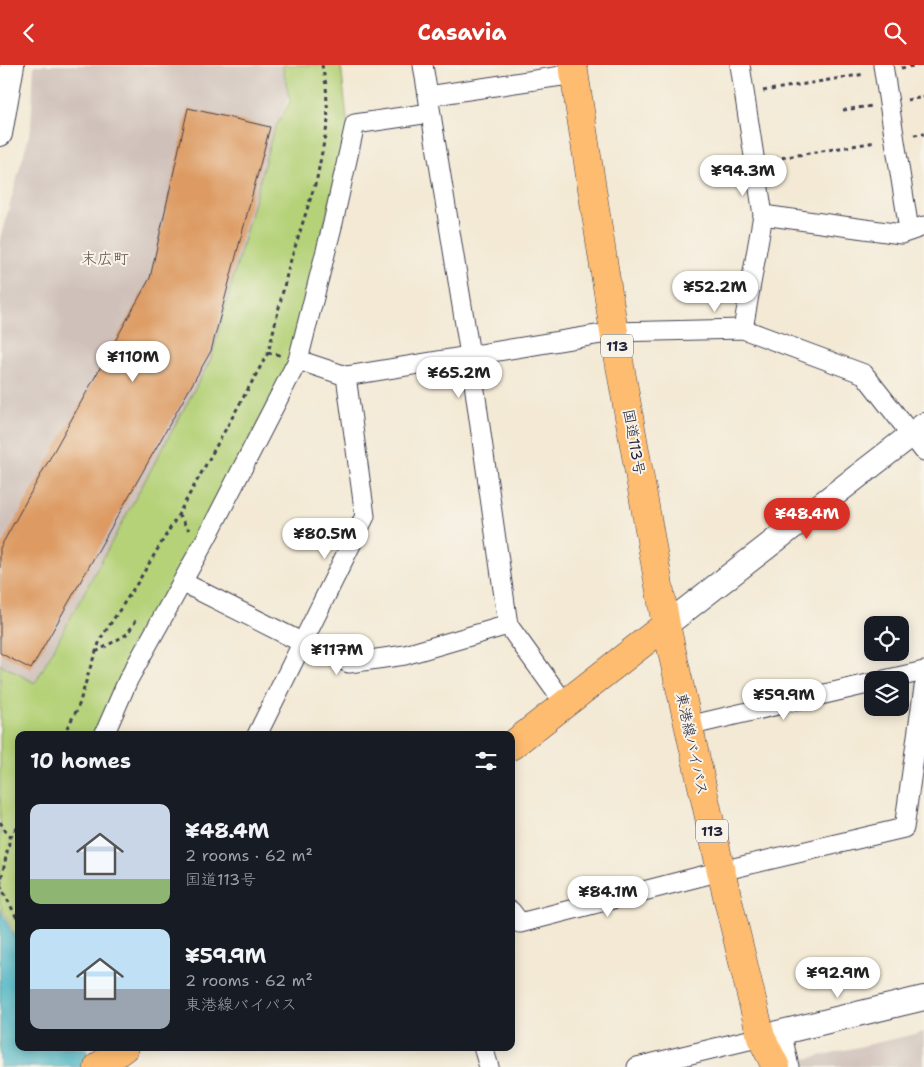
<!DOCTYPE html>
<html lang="en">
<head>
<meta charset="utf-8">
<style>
	:root { --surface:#171b24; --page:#20242c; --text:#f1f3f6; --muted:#9ea1a6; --accent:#d93025 }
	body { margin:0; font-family:"Shantell Sans","Klee One",sans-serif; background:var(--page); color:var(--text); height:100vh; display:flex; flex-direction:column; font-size:19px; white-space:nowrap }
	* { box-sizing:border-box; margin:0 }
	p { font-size:16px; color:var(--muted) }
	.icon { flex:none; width:28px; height:28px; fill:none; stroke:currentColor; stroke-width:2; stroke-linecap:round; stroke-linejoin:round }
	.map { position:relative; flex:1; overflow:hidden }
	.details { position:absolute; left:15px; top:666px; width:500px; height:320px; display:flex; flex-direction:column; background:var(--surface); border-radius:10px; box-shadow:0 2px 12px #0003 }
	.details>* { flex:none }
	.fabs { position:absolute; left:864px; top:551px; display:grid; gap:10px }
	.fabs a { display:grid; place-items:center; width:45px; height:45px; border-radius:10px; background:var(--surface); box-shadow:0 2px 12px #0003; font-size:25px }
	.price { position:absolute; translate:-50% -42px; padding:0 11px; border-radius:18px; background:#fff; color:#222; font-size:16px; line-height:32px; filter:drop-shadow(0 1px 2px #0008) }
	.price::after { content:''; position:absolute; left:50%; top:30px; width:15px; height:11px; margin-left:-8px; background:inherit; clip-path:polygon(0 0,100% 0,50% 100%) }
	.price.selected { background:var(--accent); color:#fff }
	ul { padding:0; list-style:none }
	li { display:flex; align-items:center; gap:15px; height:125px; padding:0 15px }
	li span { display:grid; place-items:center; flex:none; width:140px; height:100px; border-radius:10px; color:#555 }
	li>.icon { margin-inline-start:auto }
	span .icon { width:60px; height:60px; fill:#fffc; stroke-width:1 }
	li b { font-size:21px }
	h2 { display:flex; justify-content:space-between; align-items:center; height:60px; padding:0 15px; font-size:21px }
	header { display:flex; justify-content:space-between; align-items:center; height:65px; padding:0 15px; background:var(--accent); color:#fff; font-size:22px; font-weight:700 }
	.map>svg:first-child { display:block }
</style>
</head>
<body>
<header><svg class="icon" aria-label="back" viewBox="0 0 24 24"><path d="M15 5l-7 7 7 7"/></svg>Casavia<svg class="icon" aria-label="search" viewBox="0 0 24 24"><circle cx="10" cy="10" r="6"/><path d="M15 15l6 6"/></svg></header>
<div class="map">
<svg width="924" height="1002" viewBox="0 0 924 1002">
	<rect width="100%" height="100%" fill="#f7f3e8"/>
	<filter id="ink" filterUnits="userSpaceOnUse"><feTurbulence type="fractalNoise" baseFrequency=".02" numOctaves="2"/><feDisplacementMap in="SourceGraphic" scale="10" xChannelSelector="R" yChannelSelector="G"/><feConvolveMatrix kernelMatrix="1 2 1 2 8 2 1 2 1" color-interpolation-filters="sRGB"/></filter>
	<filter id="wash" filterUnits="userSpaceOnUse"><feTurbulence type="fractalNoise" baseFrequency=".0096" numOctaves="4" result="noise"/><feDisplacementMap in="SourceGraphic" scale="20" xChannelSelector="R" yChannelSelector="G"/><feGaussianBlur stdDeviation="1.12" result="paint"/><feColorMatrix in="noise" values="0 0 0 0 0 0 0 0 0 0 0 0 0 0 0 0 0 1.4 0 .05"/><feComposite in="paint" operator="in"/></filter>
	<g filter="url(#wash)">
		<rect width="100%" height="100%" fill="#f3e9d4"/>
		<!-- industrial -->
		<path fill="#cfc1ba" d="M34,0H281L289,32L273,67L211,294L34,618L0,599V174L31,63Z
			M924,967V1002H770Z"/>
		<!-- green -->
		<path fill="#b5d279" stroke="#6c7a5a" d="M282,0H341L348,63L291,299L122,609L95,670H19V876L0,840V599L35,618L211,294L273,67L290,36Z"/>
		<!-- water -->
		<path fill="#49b6c4" stroke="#366c80" d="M0,844L19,880V982L85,983L94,1002H0Z"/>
		<g id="blocks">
			<!-- building -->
			<path fill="#dd9b64" d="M188,43L270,62L211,286L31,604L0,588V483L150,213Z"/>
		</g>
	</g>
	<g filter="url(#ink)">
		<use href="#blocks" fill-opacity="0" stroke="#414052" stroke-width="1"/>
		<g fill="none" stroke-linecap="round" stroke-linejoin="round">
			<defs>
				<path id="minor" d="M423,0L470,290L508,560L565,639
					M740,0L763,150L743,264
					M883,0L909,165
					M428,31L575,9
					M763,150L901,169L924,161
					M298,295L346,311L614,267L743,264L864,309L924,386
					M182,517L303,578L349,598L405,590L508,560
					M884,615L924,606
					M688,661L872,618
					M104,670L128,615L207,472L298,295L333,158L355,59L430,48
					M257,670L365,451L346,311
					M511,846L520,858L721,806L904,763L924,622
					M483,982L489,1002
					M637,1002L761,972L784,979L789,1002"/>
				<path id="tertiary" d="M0,69L12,0
					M666,560L924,360
					M761,972L924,933"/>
				<path id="trunk" d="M573,0L614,267L666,560L721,806L761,972L776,1002
					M511,681L666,560
					M98,1002L125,982"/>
			</defs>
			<!-- minor casing -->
			<use href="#minor" stroke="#414052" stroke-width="21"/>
			<!-- tertiary casing -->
			<use href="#tertiary" stroke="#414052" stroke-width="26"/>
			<!-- trunk casing -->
			<use href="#trunk" stroke="#414052" stroke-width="29"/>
			<!-- path -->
			<path stroke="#414052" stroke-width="3" stroke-dasharray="4 4" stroke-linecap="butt" d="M901,3L920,0
				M763,26L865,9
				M907,35L924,32
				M843,45L872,41
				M914,70L924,69
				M774,94L876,77
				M268,288L280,290
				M178,450L189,465
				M96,587L127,569L137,554
				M63,670L78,643L91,600L101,573L138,517L178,450L268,288L289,201L317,113L328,56L326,20L322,0
				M0,757L10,773
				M0,820L10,773L19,759
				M0,820L19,857"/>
			<!-- minor -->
			<use href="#minor" stroke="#fff" stroke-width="19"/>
			<!-- tertiary -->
			<use href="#tertiary" stroke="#fff" stroke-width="24"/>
			<!-- trunk -->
			<use href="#trunk" stroke="#febc70" stroke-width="28"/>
		</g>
	</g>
	<g text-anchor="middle" stroke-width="4" stroke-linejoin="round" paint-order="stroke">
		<!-- shield labels -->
		<g fill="#f7f3e8" stroke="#62616f" stroke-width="1">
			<rect x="601" y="269.5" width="32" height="23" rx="4"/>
			<rect x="696" y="754.5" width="32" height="23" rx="4"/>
		</g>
		<g font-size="14" font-weight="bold" fill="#22223b">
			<text x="617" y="286">113</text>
			<text x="712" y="771">113</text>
		</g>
		<!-- street labels -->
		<g font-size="15" fill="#22223b" stroke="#f7f3e8">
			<text transform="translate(634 377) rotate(80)" y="5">国道113号</text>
			<text transform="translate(692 679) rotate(78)" y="5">東港線バイパス</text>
		</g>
		<!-- neighbourhood labels -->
		<g font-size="16" fill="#634c49" stroke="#f7f3e8">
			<text x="105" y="199">末広町</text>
		</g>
	</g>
</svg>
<div class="fabs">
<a><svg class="icon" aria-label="locate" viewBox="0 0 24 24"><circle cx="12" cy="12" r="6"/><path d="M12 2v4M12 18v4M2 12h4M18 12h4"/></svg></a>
<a><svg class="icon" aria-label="layers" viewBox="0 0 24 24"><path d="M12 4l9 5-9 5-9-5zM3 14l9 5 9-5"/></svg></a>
</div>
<b class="price" style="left:743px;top:132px">¥94.3M</b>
<b class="price" style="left:715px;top:248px">¥52.2M</b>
<b class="price" style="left:133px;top:318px">¥110M</b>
<b class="price" style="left:459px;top:334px">¥65.2M</b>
<b class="price selected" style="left:807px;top:475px">¥48.4M</b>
<b class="price" style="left:325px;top:495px">¥80.5M</b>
<b class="price" style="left:337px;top:611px">¥117M</b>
<b class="price" style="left:784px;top:656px">¥59.9M</b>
<b class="price" style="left:608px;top:853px">¥84.1M</b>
<b class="price" style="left:838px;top:934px">¥92.9M</b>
<section class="details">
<h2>10 homes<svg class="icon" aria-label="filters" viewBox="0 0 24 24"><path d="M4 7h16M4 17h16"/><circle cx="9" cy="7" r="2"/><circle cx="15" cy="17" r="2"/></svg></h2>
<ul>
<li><span style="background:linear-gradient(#c9d6e8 75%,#8fb573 0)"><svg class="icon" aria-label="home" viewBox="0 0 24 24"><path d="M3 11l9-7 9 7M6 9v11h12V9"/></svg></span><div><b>¥48.4M</b><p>2 rooms · 62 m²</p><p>国道113号</p></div></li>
<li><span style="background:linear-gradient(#bfe0f5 60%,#9aa5b1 0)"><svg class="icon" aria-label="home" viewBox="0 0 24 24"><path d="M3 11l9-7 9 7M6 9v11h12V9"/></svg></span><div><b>¥59.9M</b><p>2 rooms · 62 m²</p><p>東港線バイパス</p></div></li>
</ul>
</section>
</div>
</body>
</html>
